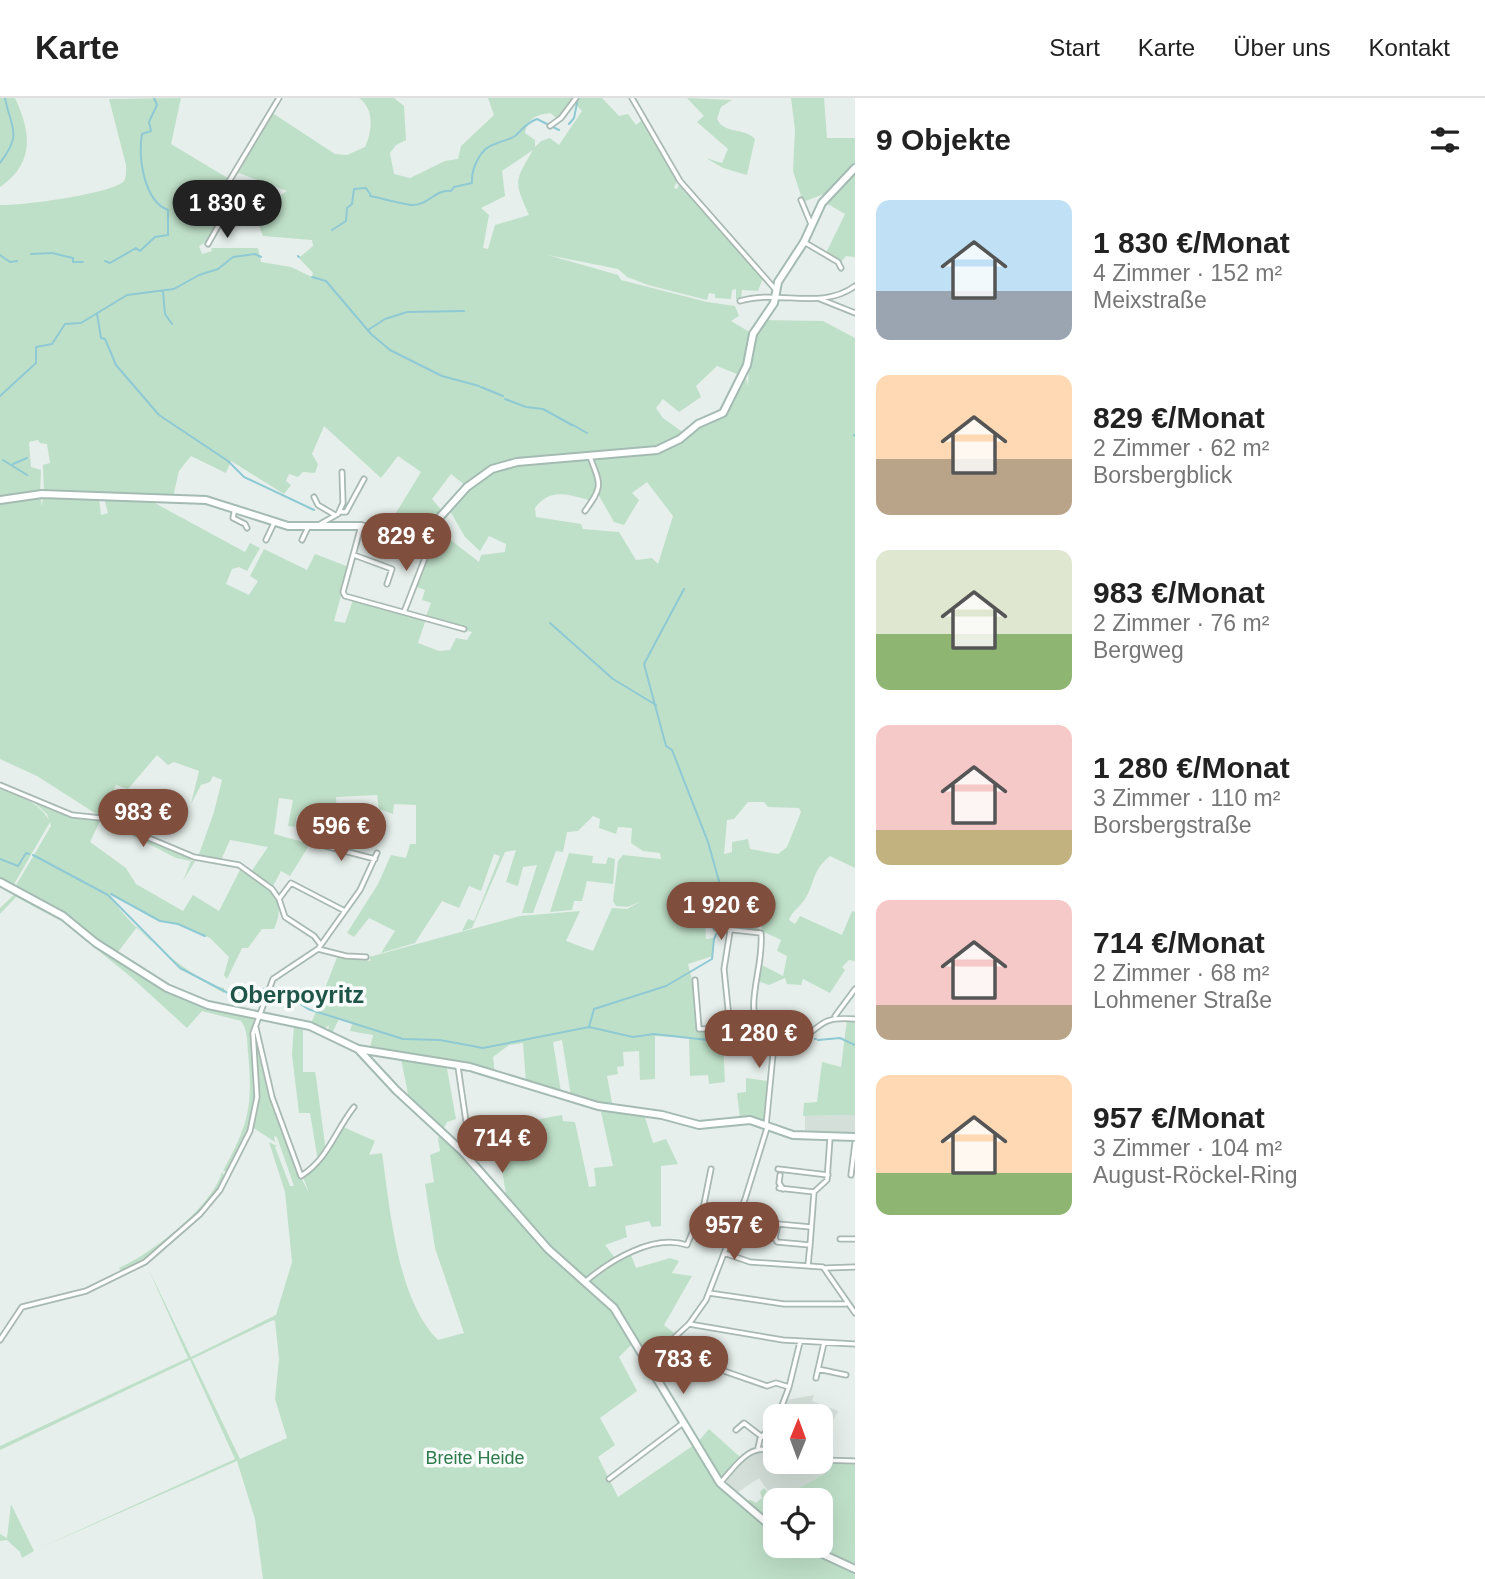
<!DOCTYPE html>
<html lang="de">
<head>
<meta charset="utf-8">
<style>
	:root { --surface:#fff; --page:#f2f2f2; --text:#222; --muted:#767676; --line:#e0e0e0; --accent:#804e3d }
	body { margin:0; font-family:Helvetica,sans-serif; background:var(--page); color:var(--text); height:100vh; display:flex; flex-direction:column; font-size:26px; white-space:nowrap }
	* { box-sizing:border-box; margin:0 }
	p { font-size:23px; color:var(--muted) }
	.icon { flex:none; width:38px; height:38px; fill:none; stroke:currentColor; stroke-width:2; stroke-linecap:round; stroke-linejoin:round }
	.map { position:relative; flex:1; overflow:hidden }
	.side { display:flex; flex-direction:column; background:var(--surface); width:630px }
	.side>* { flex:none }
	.needle { width:46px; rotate:1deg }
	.buttons { position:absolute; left:763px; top:1306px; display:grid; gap:14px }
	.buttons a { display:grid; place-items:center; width:70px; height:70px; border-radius:14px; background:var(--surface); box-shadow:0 7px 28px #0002; font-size:35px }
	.price { position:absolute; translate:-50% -60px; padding:0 16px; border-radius:24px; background:var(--accent); color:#fff; font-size:23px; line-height:46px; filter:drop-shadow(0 2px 4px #0008) }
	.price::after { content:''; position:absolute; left:50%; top:42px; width:21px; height:16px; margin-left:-10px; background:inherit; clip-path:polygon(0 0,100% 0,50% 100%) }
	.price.current { background:#222; color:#fff }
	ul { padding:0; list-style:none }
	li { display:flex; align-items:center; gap:21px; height:175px; padding:0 21px }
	li span { display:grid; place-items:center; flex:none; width:196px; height:140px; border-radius:14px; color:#555 }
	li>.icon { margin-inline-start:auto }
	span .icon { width:84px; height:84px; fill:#fffc; stroke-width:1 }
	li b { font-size:30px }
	h2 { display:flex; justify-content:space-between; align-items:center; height:84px; padding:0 21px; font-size:30px }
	header { display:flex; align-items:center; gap:42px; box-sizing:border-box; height:98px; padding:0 35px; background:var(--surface); border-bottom:2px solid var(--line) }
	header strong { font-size:33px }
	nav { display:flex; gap:38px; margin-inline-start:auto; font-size:24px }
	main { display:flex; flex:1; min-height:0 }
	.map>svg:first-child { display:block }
</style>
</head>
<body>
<header>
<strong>Karte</strong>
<nav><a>Start</a><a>Karte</a><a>Über uns</a><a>Kontakt</a></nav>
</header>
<main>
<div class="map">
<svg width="855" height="1481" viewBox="0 0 855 1481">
	<rect width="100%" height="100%" fill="#e6efeb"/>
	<!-- built -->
	<path fill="#d4dfda" d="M855,1017V1038L805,1037V1018Z
		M814,1297L812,1303L838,1313L821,1348V1318H779L787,1302Z
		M762,1352L771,1361L775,1359V1363H833L826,1376L775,1402L759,1380L734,1397L726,1388L727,1381L752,1355Z"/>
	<!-- green -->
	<path fill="#bfe0c8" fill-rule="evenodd" d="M0,0H15C31,34 35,65 0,89Z
		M181,0L171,46L231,82C218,104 226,136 199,148L202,156L212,153L211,150H258L261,164L291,169L312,179L313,175L299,160L313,148L312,142L263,138L254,115L287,93L236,74L271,14L335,56L347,57L365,49C372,34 375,11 359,0H394L404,8L406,42L396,47L390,55L394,76L410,80L445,63L458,61L461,48L494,17L488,0H575L558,21L550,15C536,17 528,20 525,35L535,42V49L541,43L550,40L559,47L582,13L574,5L578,0H602L619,18L628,16L636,27L643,21L678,81L674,90L677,91L680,84L763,180L758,193L742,192L741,201H736V191L732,192L731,201L715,200V196L709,195L707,202L648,187L627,179L618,171L548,157L618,177L621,182L707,204L735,208L739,218L731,223L753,236V240L763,222L823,223L855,240V770L830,758C811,774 816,783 805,801C799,810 792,813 789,822L795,826L800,818L842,837L852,813L855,814V863L849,862L842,869L845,872L830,895L803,881L801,887L787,886L785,880L769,887L758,883L762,867L783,878L787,858L777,853L781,842L762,833V825L770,812L761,822L756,806L728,795L693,799L694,805H700L702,817H705L706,841L714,840L713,858L688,866L696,898L697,930L701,933L750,931L763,942L753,949L752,954L723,945L725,984L709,986L708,977L690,978L689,940L655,938V981L640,982L639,953L623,954L624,968L617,969L618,976L607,978L613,1010L571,998L562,942L553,944L561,994L526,985L523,945L509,947L493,959L495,976L446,963L370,950L373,937L350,933L352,926L339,921L332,935L328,933L329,927L324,931L311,926L338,857L371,863L369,859L520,818L580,813L566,843L593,853L612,810L627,811L640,804L627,809L616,808L613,803L618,763L623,757L661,761L660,755L643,753L631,745L632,730L618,729L616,736L599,730L600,721L593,718L578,733L567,734L563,754L556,753L533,815H522L537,767L523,769L518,788L506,784L516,752L505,754L472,830L462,833L468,821L474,823L500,758L494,756L481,793L469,788L459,810L442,803L415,845L381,855L395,833L369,820L354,839L347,835L378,786L391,757L406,760L410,746H416V707L394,706L393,716L379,711L377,697L336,699L337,720L297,718L295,729L288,728L293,702L279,700L274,736L310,746L290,778L281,773L272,790L251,774L268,749L230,742L221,762L198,759L214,714L222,682L213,678L210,684L201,687L191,706L199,673L174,664L168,667L157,657L128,691L116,687L101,719L37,678L0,661V403L40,397L42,408L43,397L99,399L101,417L108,415L104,400L151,403L245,454L250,445L260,450L247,473L239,469L232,471L226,486L249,497L258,483L250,478L264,451L307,472L315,456L349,469L334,523L345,525L353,502L425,521L431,505L422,502L425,492L414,488L426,462L416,446L434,429L479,464L481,457L505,454L506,446L489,438L480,453L465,439L450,413L479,380L505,368L592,357L655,355L667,350L698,329L726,315L745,276L748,288L749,260L742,278L717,268L696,288L701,299L679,314L663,301L656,310L663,320L684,335L667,347L650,352H613L504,365L484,374L466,388L451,376L432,401L442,413L423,434L416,438L388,428L421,374L398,358L381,380L324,328L312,356L318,366L315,375L303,374L298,379L289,376L286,383L291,387L284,396L231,363L226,375L191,358L179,373L173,399L149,401L44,395L43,367L50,365L47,346L40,345L38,342L29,344L31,369L41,372L40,395L0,401V107C19,108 113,96 124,83C127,78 126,72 126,67L109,1ZM533,52C514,84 514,83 529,117L495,127L488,151L483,150L489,117L481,110L505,98L502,73ZM647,384L673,418L658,466L652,460L636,462L619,434L583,431L581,426L536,419L535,410C551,389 569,397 592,403L598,396L614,424L624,427L639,402L632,395ZM426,521L472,534L467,542L456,540L450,552L439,553L418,545ZM748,704H764L768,709L799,710L801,714L787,749L778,756L750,751L748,741L732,744V754L724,756L727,722L734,721Z
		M687,0L732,2L721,9L717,21C725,37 744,29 755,41L747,77L723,70L706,60L722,65L728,51L697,24L704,18Z
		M791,0H824L827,40H855V67L826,98L824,96L803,104L793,73L795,32Z
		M855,72V159L846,158L840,165L825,157L845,116L826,105Z
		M0,688C17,696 42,706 50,724L13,788L0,782Z
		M31,702L72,717L101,721L191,759V763H195L183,783L191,763L176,760L131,737H120L116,731L100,723L90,744L126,770L136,786L183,813L193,797L219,813L241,770C267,788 289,797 274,831H262L248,850H242L227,881L224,877L229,859L210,840L178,826L159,823L110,796C118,819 197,887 224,890V895L180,870L137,829L118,854L122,860L15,789L51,728L47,716Z
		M569,755L593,758L592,765L606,766L608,759L615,761L613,786L587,783L582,803H574L572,812L550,814Z
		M16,795L66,822L163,890L254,919L251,952L256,994L249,1033L229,1074L223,1073C249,1025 253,1009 248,954C247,944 248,932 241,923L202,913L187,930L131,879L63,824L16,799L0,816V810Z
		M717,797C730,797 741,805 755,809L760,828L754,833L718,829L721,823H725L726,814Z
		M847,921L855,922V1017L803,1018L804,1005L817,1004L822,964L841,969Z
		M294,926L303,928V974H315L316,979L326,1054L318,1063L310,1015H299L292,957Z
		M255,929C261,983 283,1045 309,1095L303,1079L328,1055L341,1028L375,1043L369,1057L382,1055C390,1110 397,1202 438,1242L464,1235L435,1150L425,1086L434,1084L430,1057L440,1053L438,1040L441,1036L461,1053L548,1152L613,1211L634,1244L619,1259L637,1293L600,1320L615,1347L598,1359L618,1399L694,1347L713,1377L775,1434V1447H800L855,1473V1481H263L255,1421L237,1363L40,1450L235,1361L190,1262L0,1352V1348L188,1260L148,1170L191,1259L276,1217L292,1164L285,1094L269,1044L277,1048L275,1049L290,1088H294L277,1039L274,1038L275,1044L252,1029L258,1007ZM273,1222L275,1223L279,1261L275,1301L287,1340L240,1361L192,1261Z
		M401,961L446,965L456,1021L447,1024L442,1034L409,1001Z
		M746,980L768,983L764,1025L740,1021L737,995L746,994Z
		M605,1011L644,1016L653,1045L666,1041L678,1066L661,1068V1128L652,1129L649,1123L625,1128L627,1139L605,1147L615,1160L585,1181L558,1158L507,1101L496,1039C506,1027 548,1019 562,1017L563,1023L575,1024L589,1089L596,1088L594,1070L613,1068L601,1014Z
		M222,1074L226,1080C207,1109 155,1167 120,1172L119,1170C151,1156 212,1109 222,1074Z
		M631,1157L636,1170L670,1160L679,1163L672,1175L692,1178L664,1227L674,1235L652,1258L645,1256L624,1222L588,1183L617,1162Z
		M709,1331L741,1360L722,1380L697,1345Z
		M833,1363L855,1364V1470L807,1447H821V1402H776L825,1376Z
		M764,1390L775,1402V1430L742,1403L751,1402L756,1405L762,1400L760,1394Z
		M11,1406L34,1453L22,1460L20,1454L7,1442L0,1443V1436L7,1440Z"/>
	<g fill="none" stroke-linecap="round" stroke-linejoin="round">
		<!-- stream -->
		<path stroke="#8ec9d4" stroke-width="2" d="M569,26L574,20L578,0
			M0,65C23,35 11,31 5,0
			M370,98C381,100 405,107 413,107C429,107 435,91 451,93L454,89L472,85C471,71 480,50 495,46C501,43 509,42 515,38C523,31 526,25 537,21L559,32
			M332,132L346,123L347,110L352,106L354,91L366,90L370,96
			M31,156L52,155L73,160V164H83
			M0,157L10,164L17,163
			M298,158L299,159
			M105,163L110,165L136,150L140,153L155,139L168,137V112C144,103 138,60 142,36L151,33L149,24L157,7L154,0
			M312,179L326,183L371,236L390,252L442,278L479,288
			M163,194L165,216L172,226
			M97,216L101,240L105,241L116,267L159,317L228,363L244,379L314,412
			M368,232L385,221L407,214L464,213
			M481,289L503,298
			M0,298L36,265V249L52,246L65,226L81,225L127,197L174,191L199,177L218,171L233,159L255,156L261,159
			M505,301L526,309L543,311L572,327
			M573,327L587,335
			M854,337L855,338
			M3,362L27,377
			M13,366L27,360
			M684,491L644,566L666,648L672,652L708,744L722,794
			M550,525L613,581L656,607
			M33,757L108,797L180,870L228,895L276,890L308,911L403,941L440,942L483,950L589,929L633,939L654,936L708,942L730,946L741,952L765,944
			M0,761L18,768L26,755L29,756
			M111,796L160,823L178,826L205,838
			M589,929L594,911L666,888L712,861L714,841L726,816L723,797
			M785,938H803
			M815,941H816
			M818,942L840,940L855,947
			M769,943L781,938"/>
		<defs>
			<path id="street" d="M632,0L680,83L775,191
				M550,28L561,20L576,0
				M801,102L811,126
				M804,144L838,164L841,170
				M208,146L222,121L228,85L279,0
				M820,201L855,215
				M740,203C778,191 821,213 855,188
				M314,399L318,407L335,417
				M235,410L233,420L245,426L247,430
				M585,413C603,388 601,388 590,359
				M339,414H346L364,381
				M320,426L338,416L343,405L342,374
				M361,428L343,494L345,498L464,531
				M266,442L274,425
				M302,442L308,429
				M354,457L392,471L387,486
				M404,514L425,460L413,441
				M0,687L72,717L101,720L194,759L239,767L272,791L279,801L285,819L314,838L321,847
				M314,745L375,761
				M279,801L291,785L343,812
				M718,812L720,822L716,830L761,835C764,871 744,903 760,938L774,946
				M730,833L724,871L730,930
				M318,851L346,858L366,859
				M695,882L699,931L756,930
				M835,918L855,891
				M256,930L272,999L301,1078C328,1061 335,1033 354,1009
				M774,946L781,942H802C824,923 826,919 855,921
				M458,969L472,1064
				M766,1028L774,946
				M778,1071L828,1077
				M780,1077L779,1085L783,1091
				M851,1077L855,1045
				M779,1090L814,1094
				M840,1141H855
				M810,1147L814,1094L827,1082L830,1040
				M724,1155L750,1164L823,1169L855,1215
				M808,1167L810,1147L777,1144L775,1140L778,1126L811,1129
				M826,1170L855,1169
				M586,1183C611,1162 653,1136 687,1147L704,1106L711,1071
				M709,1195L784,1206H846
				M689,1226L783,1242L855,1246
				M0,1242L22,1209L86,1193L145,1164L200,1116L220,1092L250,1033L257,999L253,935L273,881L318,851L360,792L377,755
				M648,1264L689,1226L706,1202L745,1101L767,1030
				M706,1268L702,1269L701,1265L767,1288L776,1285L789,1289L778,1318
				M818,1271L846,1277
				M816,1280L824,1245
				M789,1289L800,1244
				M736,1332L744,1325L762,1339
				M758,1350L760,1341L775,1323
				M821,1362L855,1363
				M609,1381L683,1325
				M720,1385C737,1367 748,1345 775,1353"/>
			<path id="secondary" d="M0,402L42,396L206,402L288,428H361L413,441L423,438L467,389L492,371L517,364L657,352L680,341L698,326L723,315L747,267L753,236L774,205L778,184L804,144L822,105L855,70
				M0,784L63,818L96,845L167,890L208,907L310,928L358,951L396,992L462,1053L548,1151L614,1210L720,1385L775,1432
				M358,951L470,969L598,1008L662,1017L699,1027L750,1022L793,1037L855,1039
				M803,1447L855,1471"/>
		</defs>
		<!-- street casing -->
		<use href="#street" stroke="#a8b8b2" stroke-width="7"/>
		<!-- secondary casing -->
		<use href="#secondary" stroke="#a4bbb3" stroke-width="10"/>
		<!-- street -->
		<use href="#street" stroke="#fff" stroke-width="3.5"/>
		<!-- secondary -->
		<use href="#secondary" stroke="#fff" stroke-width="6"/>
	</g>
	<g text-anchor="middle" stroke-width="7" stroke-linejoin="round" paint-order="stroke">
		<!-- park labels -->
		<g font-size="18" fill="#2d7a4b" stroke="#f7fbf9">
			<text x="475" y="1366">Breite Heide</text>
		</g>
		<!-- district labels -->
		<g font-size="24" font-weight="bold" fill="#1f5548" stroke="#f7fbf9">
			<text x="297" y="905">Oberpoyritz</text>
		</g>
	</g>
</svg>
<div class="buttons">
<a><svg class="needle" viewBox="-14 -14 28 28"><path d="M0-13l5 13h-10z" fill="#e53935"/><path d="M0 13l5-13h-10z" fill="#767676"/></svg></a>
<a><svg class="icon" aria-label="locate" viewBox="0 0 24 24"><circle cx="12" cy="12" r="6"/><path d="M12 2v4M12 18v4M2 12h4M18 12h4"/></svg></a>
</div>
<b class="price current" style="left:227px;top:142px">1 830 €</b>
<b class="price" style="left:406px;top:475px">829 €</b>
<b class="price" style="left:143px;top:751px">983 €</b>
<b class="price" style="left:341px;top:765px">596 €</b>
<b class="price" style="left:721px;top:844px">1 920 €</b>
<b class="price" style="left:759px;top:972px">1 280 €</b>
<b class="price" style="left:502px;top:1077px">714 €</b>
<b class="price" style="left:734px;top:1164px">957 €</b>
<b class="price" style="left:683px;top:1298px">783 €</b>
</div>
<section class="side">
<h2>9 Objekte<svg class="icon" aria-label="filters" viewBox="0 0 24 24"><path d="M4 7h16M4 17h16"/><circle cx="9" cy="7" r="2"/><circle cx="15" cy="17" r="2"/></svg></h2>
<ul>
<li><span style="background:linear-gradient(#bfe0f5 65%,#9aa5b1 0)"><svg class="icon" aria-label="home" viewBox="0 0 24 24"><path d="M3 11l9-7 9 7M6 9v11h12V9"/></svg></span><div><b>1 830 €/Monat</b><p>4 Zimmer · 152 m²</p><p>Meixstraße</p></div></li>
<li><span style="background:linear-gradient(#ffd9b3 60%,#b9a48a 0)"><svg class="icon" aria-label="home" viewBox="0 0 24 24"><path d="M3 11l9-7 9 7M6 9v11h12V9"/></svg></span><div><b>829 €/Monat</b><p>2 Zimmer · 62 m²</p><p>Borsbergblick</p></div></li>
<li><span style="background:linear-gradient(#dfe7d0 60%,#8fb573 0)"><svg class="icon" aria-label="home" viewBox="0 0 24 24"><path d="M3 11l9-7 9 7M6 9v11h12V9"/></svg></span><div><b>983 €/Monat</b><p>2 Zimmer · 76 m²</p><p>Bergweg</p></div></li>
<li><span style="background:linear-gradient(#f6c9c9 75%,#c2b280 0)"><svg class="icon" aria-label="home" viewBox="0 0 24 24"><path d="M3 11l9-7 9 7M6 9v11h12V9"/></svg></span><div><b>1 280 €/Monat</b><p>3 Zimmer · 110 m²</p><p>Borsbergstraße</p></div></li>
<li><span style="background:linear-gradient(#f6c9c9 75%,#b9a48a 0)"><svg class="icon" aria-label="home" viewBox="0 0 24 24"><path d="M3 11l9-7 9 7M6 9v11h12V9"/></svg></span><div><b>714 €/Monat</b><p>2 Zimmer · 68 m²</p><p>Lohmener Straße</p></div></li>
<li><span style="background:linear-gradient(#ffd9b3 70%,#8fb573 0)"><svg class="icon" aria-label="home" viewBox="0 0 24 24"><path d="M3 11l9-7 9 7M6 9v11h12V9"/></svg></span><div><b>957 €/Monat</b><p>3 Zimmer · 104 m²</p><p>August-Röckel-Ring</p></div></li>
</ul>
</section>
</main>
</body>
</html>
